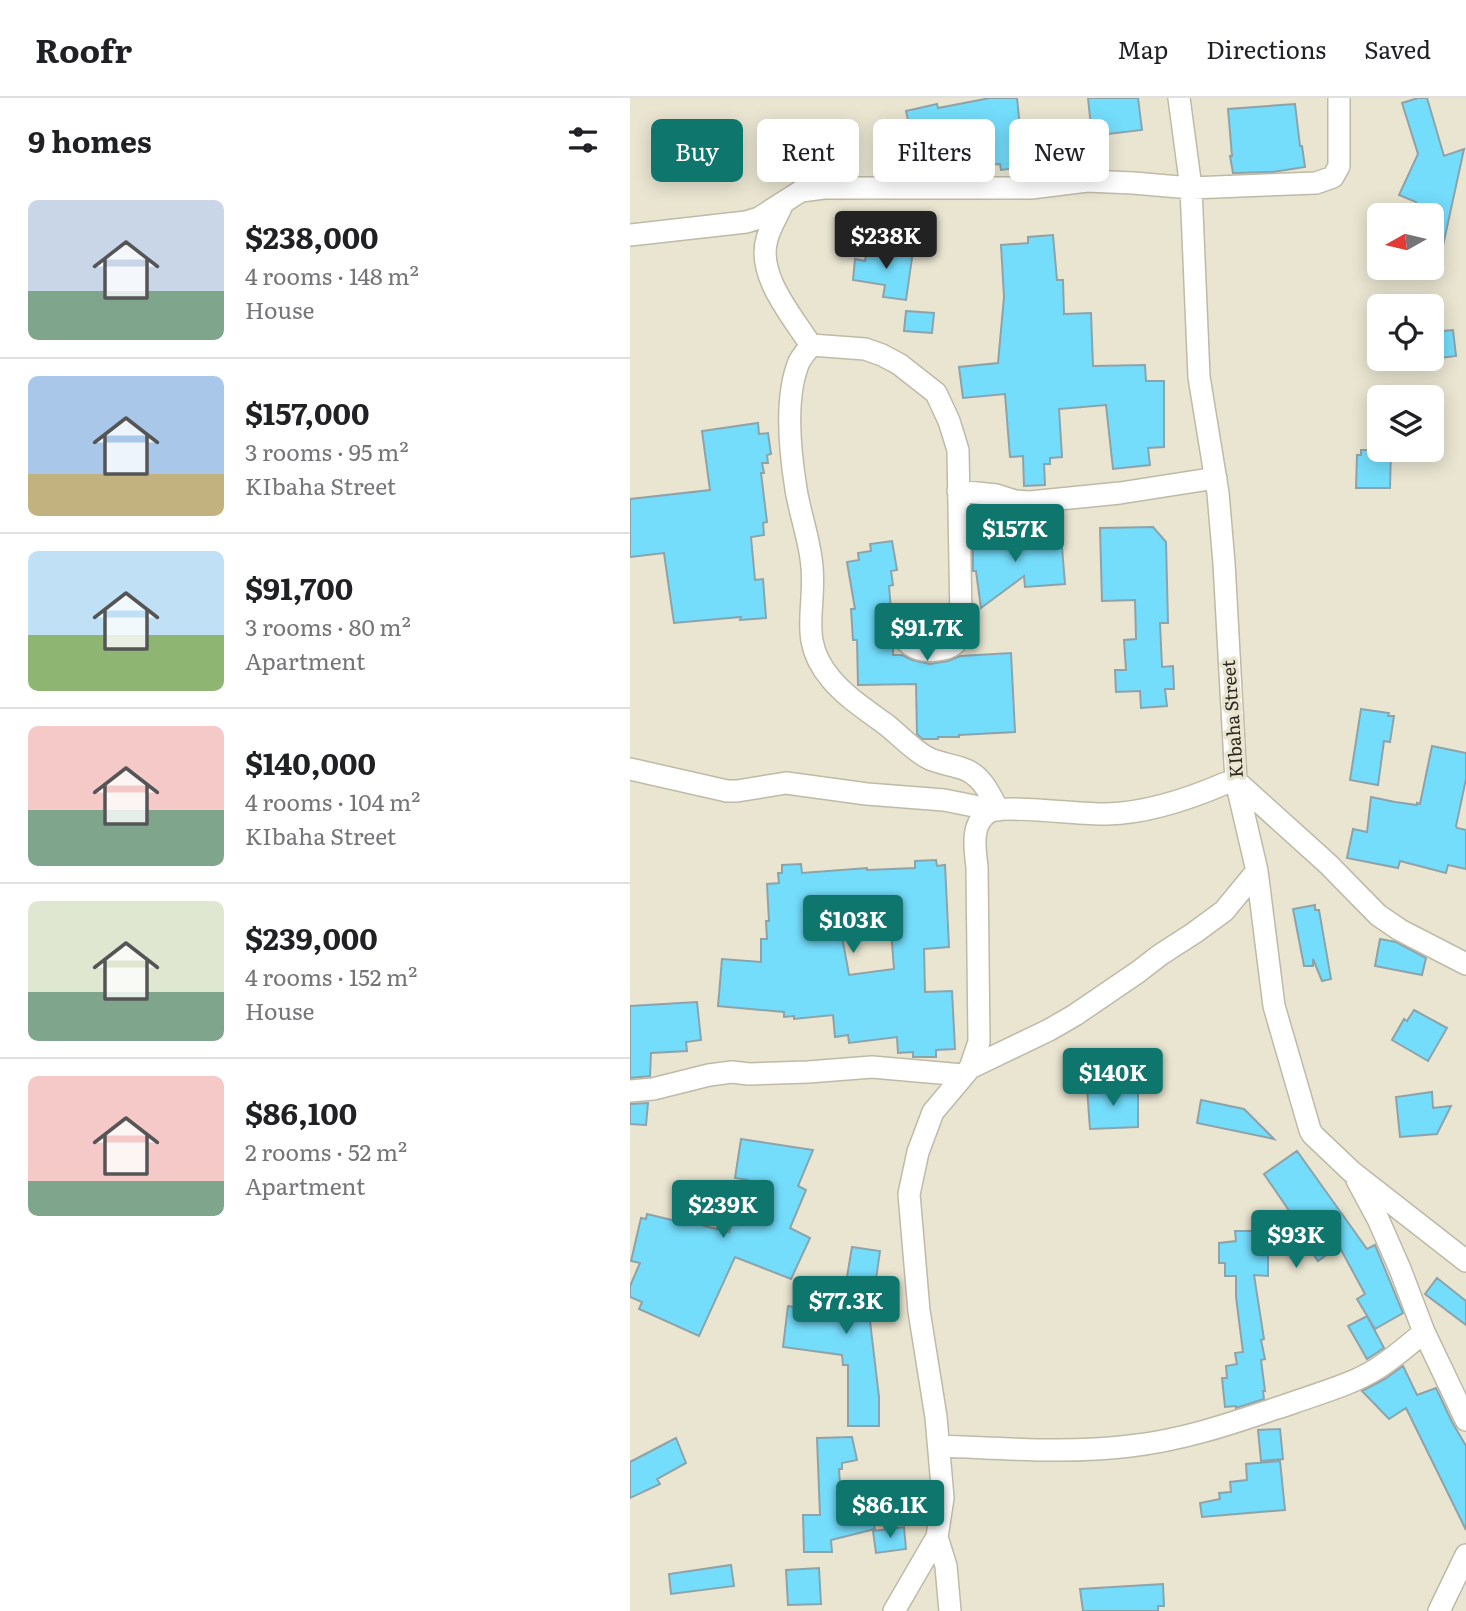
<!DOCTYPE html>
<html lang="en">
<head>
<meta charset="utf-8">
<style>
	:root { --surface:#fff; --page:#f6f6f6; --text:#202124; --muted:#757577; --line:#e0e0e0; --accent:#0f766e }
	body { margin:0; font-family:Literata,serif; background:var(--page); color:var(--text); height:100vh; display:flex; flex-direction:column; font-size:26px; white-space:nowrap }
	* { box-sizing:border-box; margin:0 }
	p { font-size:23px; color:var(--muted) }
	.icon { flex:none; width:38px; height:38px; fill:none; stroke:currentColor; stroke-width:2; stroke-linecap:round; stroke-linejoin:round }
	.map { position:relative; flex:1; overflow:hidden }
	.panel { display:flex; flex-direction:column; background:var(--surface); width:630px }
	.panel>* { flex:none }
	.top-card { position:absolute; left:21px; top:21px; width:665px; height:63px; display:flex; gap:14px }
	.needle { width:46px; rotate:262deg }
	.tools { position:absolute; left:737px; top:105px; display:grid; gap:14px }
	.tools a { display:grid; place-items:center; width:77px; height:77px; border-radius:10px; background:var(--surface); box-shadow:0 4px 18px #0003; font-size:35px }
	.price { position:absolute; translate:-50% -60px; padding:0 16px; border-radius:7px; background:var(--accent); color:#fff; font-size:23px; line-height:46px; filter:drop-shadow(0 2px 4px #0008) }
	.price::after { content:''; position:absolute; left:50%; top:42px; width:21px; height:16px; margin-left:-10px; background:inherit; clip-path:polygon(0 0,100% 0,50% 100%) }
	.price.current { background:#222; color:#fff }
	ul { padding:0; list-style:none }
	li { display:flex; align-items:center; gap:21px; height:175px; padding:0 28px }
	li+li { border-top:2px solid var(--line) }
	li span { display:grid; place-items:center; flex:none; width:196px; height:140px; border-radius:10px; color:#555 }
	li>.icon { margin-inline-start:auto }
	span .icon { width:84px; height:84px; fill:#fffc; stroke-width:1 }
	li b { font-size:30px }
	h2 { display:flex; justify-content:space-between; align-items:center; height:84px; padding:0 28px; font-size:30px }
	.chip { padding:0 24px; border-radius:10px; background:var(--surface); box-shadow:0 4px 18px #0003; font-size:24px; line-height:63px }
	.chip.current { background:var(--accent); color:#fff }
	header { display:flex; align-items:center; gap:42px; box-sizing:border-box; height:98px; padding:0 35px; background:var(--surface); border-bottom:2px solid var(--line) }
	header strong { font-size:33px }
	nav { display:flex; gap:38px; margin-inline-start:auto; font-size:24px }
	main { display:flex; flex:1; min-height:0 }
	.map>svg:first-child { display:block }
</style>
</head>
<body>
<header>
<strong>Roofr</strong>
<nav><a>Map</a><a>Directions</a><a>Saved</a></nav>
</header>
<main>
<section class="panel">
<h2>9 homes<svg class="icon" aria-label="filters" viewBox="0 0 24 24"><path d="M4 7h16M4 17h16"/><circle cx="9" cy="7" r="2"/><circle cx="15" cy="17" r="2"/></svg></h2>
<ul>
<li><span style="background:linear-gradient(#c9d6e8 65%,#7fa58c 0)"><svg class="icon" aria-label="home" viewBox="0 0 24 24"><path d="M3 11l9-7 9 7M6 9v11h12V9"/></svg></span><div><b>$238,000</b><p>4 rooms · 148 m²</p><p>House</p></div></li>
<li><span style="background:linear-gradient(#a9c7e8 70%,#c2b280 0)"><svg class="icon" aria-label="home" viewBox="0 0 24 24"><path d="M3 11l9-7 9 7M6 9v11h12V9"/></svg></span><div><b>$157,000</b><p>3 rooms · 95 m²</p><p>KIbaha Street</p></div></li>
<li><span style="background:linear-gradient(#bfe0f5 60%,#8fb573 0)"><svg class="icon" aria-label="home" viewBox="0 0 24 24"><path d="M3 11l9-7 9 7M6 9v11h12V9"/></svg></span><div><b>$91,700</b><p>3 rooms · 80 m²</p><p>Apartment</p></div></li>
<li><span style="background:linear-gradient(#f6c9c9 60%,#7fa58c 0)"><svg class="icon" aria-label="home" viewBox="0 0 24 24"><path d="M3 11l9-7 9 7M6 9v11h12V9"/></svg></span><div><b>$140,000</b><p>4 rooms · 104 m²</p><p>KIbaha Street</p></div></li>
<li><span style="background:linear-gradient(#dfe7d0 65%,#7fa58c 0)"><svg class="icon" aria-label="home" viewBox="0 0 24 24"><path d="M3 11l9-7 9 7M6 9v11h12V9"/></svg></span><div><b>$239,000</b><p>4 rooms · 152 m²</p><p>House</p></div></li>
<li><span style="background:linear-gradient(#f6c9c9 75%,#7fa58c 0)"><svg class="icon" aria-label="home" viewBox="0 0 24 24"><path d="M3 11l9-7 9 7M6 9v11h12V9"/></svg></span><div><b>$86,100</b><p>2 rooms · 52 m²</p><p>Apartment</p></div></li>
</ul>
</section>
<div class="map">
<svg width="836" height="1513" viewBox="0 0 836 1513">
	<rect width="100%" height="100%" fill="#e9e5d1"/>
	<!-- building -->
	<path fill="#74ddfc" stroke="#8da3aa" stroke-width="2" fill-rule="evenodd" d="M360,0H387L394,69L371,72L370,66L342,68L339,37L284,50L276,13L307,6L308,10Z
		M458,0H508L512,32L462,38Z
		M788,0H797L814,58L834,51L811,157L802,156V117H781L786,104L769,97L788,56L772,5Z
		M665,6L670,48H672L675,69L643,74L603,75L600,58H602L598,11Z
		M423,137L427,182H433L434,216L461,215L463,268L515,267L516,283H534V349L518,350L520,367L483,371L476,307L429,311L432,359L420,360V366H414L415,387L394,388L393,358L380,359L375,296L333,300L329,269L368,265L374,199L371,147L398,145V139Z
		M260,149L283,153L276,202L253,199L255,187L223,182L225,161L235,163L237,150L259,154Z
		M276,213L304,215L302,235L274,233Z
		M823,232L826,258L802,261V234Z
		M128,325L129,336L138,335L141,356L137,357L138,365H132L134,375H131L137,424L133,425L134,437L121,439L125,482L133,481L136,520L110,522L111,519L44,525L34,455L0,459V401L80,392L72,333Z
		M731,352H761L760,390H726L727,357H731Z
		M523,429L536,444L538,525H530L532,569L543,568L544,591H535L537,608L511,610L510,593L486,594L485,572H496L494,542L506,541L505,502L472,503L470,430Z
		M377,436V444L422,441L423,450L432,449L435,486L395,489L394,478L351,510L346,473H343V437Z
		M262,443L267,472L261,473L263,487L259,488L261,512L256,515L253,522L256,535L263,548V557H272L282,562L300,566L318,563L330,558L381,555L385,634L329,637V639H308V641H292L287,636L286,586L228,587L227,542H223L221,511H225L217,464L229,462L228,455L241,453L240,446Z
		M731,611L759,615L758,618H764L760,644L754,643L748,687L720,682Z
		M802,648L836,655V681L826,728L827,730L836,732V771L818,767L816,775L770,763L768,770L717,760L723,731L737,734L741,699L765,704L787,707V705L790,706Z
		M306,762L307,768L315,767L319,849L294,851L295,894L322,893L325,951L306,952V959H283V954L268,955L267,939L219,945L218,937L205,939L203,917L164,921V918L154,919V914L88,908L92,861L131,864V841H137L136,823H139L137,786L149,785L148,775H152V767L171,766L172,775L237,770V772L285,770V763ZM260,819L264,871L219,877L209,822Z
		M685,807V812H689L701,881L692,883L683,861V868H674L663,811Z
		M750,841L766,844L796,860L792,877L745,868Z
		M67,904L71,942L56,944L57,953L21,955L20,978L0,980V908Z
		M784,912L817,930L798,963L762,942L774,921L777,923Z
		M508,989V1029L460,1031L457,990Z
		M802,994L803,1010L821,1008L807,1036L770,1039L766,999Z
		M571,1002L614,1011L644,1041L567,1025Z
		M18,1005L16,1027L0,1026V1006Z
		M111,1041L183,1052L168,1088L176,1092L160,1130L180,1140L161,1181L105,1159L69,1238L9,1211L12,1204L0,1199V1188L10,1165L1,1163L11,1120L16,1121L17,1116L50,1124V1122L99,1134L118,1082L105,1080Z
		M667,1053L737,1151L745,1147L773,1215L745,1231L727,1201L735,1196L709,1148L688,1163L667,1133L638,1152V1178L624,1177L634,1241L631,1242L635,1261L631,1262L635,1293H633L634,1301L606,1310V1308L595,1309L592,1280H597L596,1268L607,1266L605,1255L613,1254L606,1199V1178H595V1165H589V1145L606,1143L605,1133H673L634,1076Z
		M222,1149L250,1153L240,1223L249,1299V1328H218V1267H213L212,1257L153,1249L158,1208L211,1215Z
		M807,1180L836,1203V1227L795,1196Z
		M737,1218L754,1250L737,1261L718,1228Z
		M773,1268L787,1297L806,1290L822,1324L836,1348V1432L776,1310L759,1321L732,1293L755,1281Z
		M650,1331L653,1361L631,1363L628,1332Z
		M222,1339L227,1362L212,1365V1371H209L212,1418L240,1412L245,1431L201,1442L202,1454H174L173,1417H190L187,1340Z
		M46,1340L56,1365L27,1381L30,1386L0,1400V1364Z
		M650,1363L655,1412L572,1419L570,1405L590,1401L589,1395L601,1394L600,1384L617,1382L616,1366Z
		M274,1429L276,1451L246,1455L243,1433Z
		M101,1467L104,1488L41,1496L39,1476Z
		M189,1470L191,1506L158,1507L156,1472Z
		M533,1486L534,1508H528V1513H453L450,1491Z"/>
	<g fill="none" stroke-linecap="round" stroke-linejoin="round">
		<defs>
			<path id="street" d="M549,0L561,90L569,279L588,395L594,465L606,683L627,773L644,908L680,1032L683,1037L722,1074L836,1163
				M153,105C148,117 140,129 137,141C127,175 158,213 176,240L181,247L235,251L252,257L269,266L306,295L319,323L328,352L331,522C331,529 331,538 326,544C322,550 313,551 306,552C286,555 270,544 266,524
				M0,137L116,124L129,120L171,93L194,90H401L457,83L503,85L561,90L686,85L703,79L709,68V0
				M181,247C177,253 172,258 169,264C154,300 160,354 166,391C170,417 180,442 182,469C186,513 168,542 201,581C216,599 235,611 254,625C269,636 283,653 300,661C310,665 321,667 331,670C351,676 359,694 368,712
				M328,393L366,397L385,403L400,404L490,395L586,380
				M0,671L97,693H107L156,685L237,696L314,702L344,708L361,713
				M606,683L698,766L748,817L770,832L836,866
				M340,970L419,932L445,917L508,874L530,857L564,835L594,813L627,773
				M0,993L23,991L79,977L102,974L119,976L178,974L242,969L333,977
				M727,1082L748,1121L770,1171L794,1234L836,1322
				M309,1348C372,1350 437,1356 500,1348C557,1342 611,1322 665,1304C693,1294 723,1286 748,1270C765,1259 780,1246 794,1234
				M307,1439L316,1468L320,1513
				M264,1513L307,1439L313,1400L306,1319L289,1213L279,1096L288,1054L303,1014L340,970L349,944L347,769C345,752 340,725 359,714C373,706 454,717 477,716C518,715 559,701 596,685
				M809,1513L836,1457"/>
		</defs>
		<!-- street casing -->
		<use href="#street" stroke="#bfbaa7" stroke-width="24"/>
		<!-- street -->
		<use href="#street" stroke="#fff" stroke-width="21"/>
	</g>
	<g text-anchor="middle" stroke-width="7" stroke-linejoin="round" paint-order="stroke">
		<!-- street labels -->
		<g font-size="18" fill="#2a2821" stroke="#e9e5d1">
			<text transform="translate(603 621) rotate(-94)" y="6">KIbaha Street</text>
		</g>
	</g>
</svg>
<div class="tools">
<a><svg class="needle" viewBox="-14 -14 28 28"><path d="M0-13l5 13h-10z" fill="#e53935"/><path d="M0 13l5-13h-10z" fill="#757577"/></svg></a>
<a><svg class="icon" aria-label="locate" viewBox="0 0 24 24"><circle cx="12" cy="12" r="6"/><path d="M12 2v4M12 18v4M2 12h4M18 12h4"/></svg></a>
<a><svg class="icon" aria-label="layers" viewBox="0 0 24 24"><path d="M12 4l9 5-9 5-9-5zM3 14l9 5 9-5"/></svg></a>
</div>
<b class="price current" style="left:256px;top:173px">$238K</b>
<b class="price" style="left:385px;top:466px">$157K</b>
<b class="price" style="left:297px;top:565px">$91.7K</b>
<b class="price" style="left:223px;top:857px">$103K</b>
<b class="price" style="left:483px;top:1010px">$140K</b>
<b class="price" style="left:93px;top:1142px">$239K</b>
<b class="price" style="left:666px;top:1172px">$93K</b>
<b class="price" style="left:216px;top:1238px">$77.3K</b>
<b class="price" style="left:260px;top:1442px">$86.1K</b>
<div class="top-card">
<a class="chip current">Buy</a>
<a class="chip">Rent</a>
<a class="chip">Filters</a>
<a class="chip">New</a>
</div>
</div>
</main>
</body>
</html>
